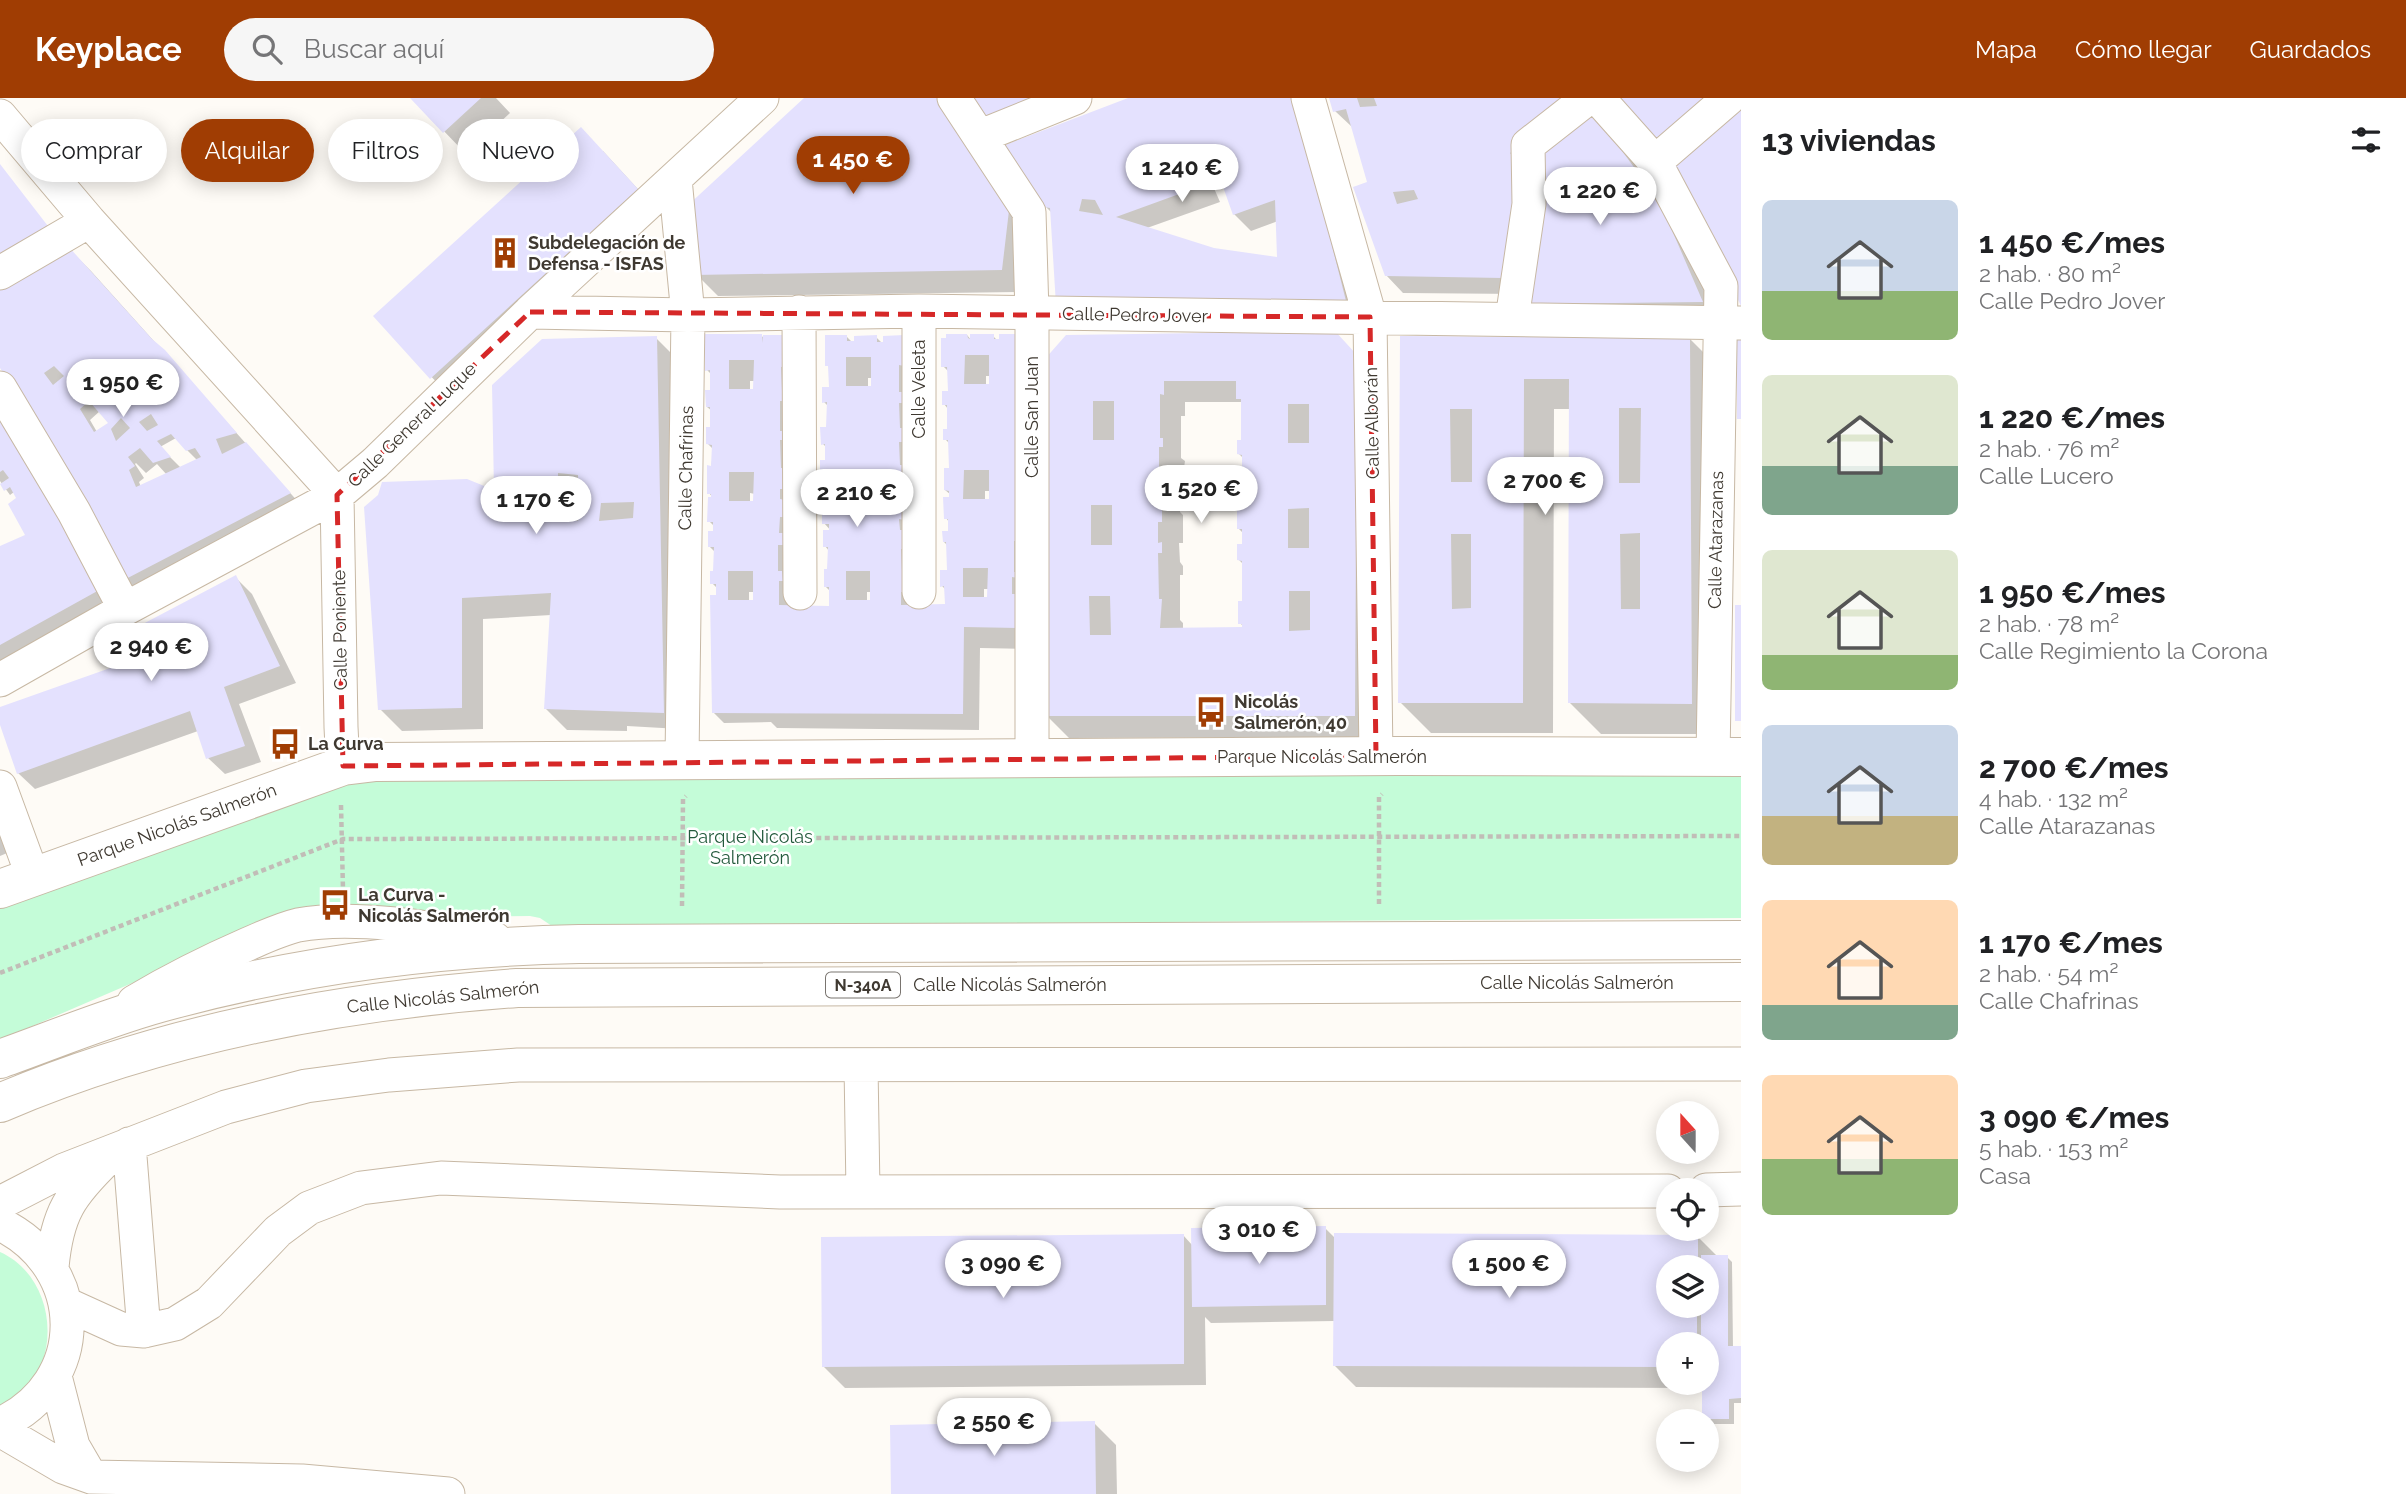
<!DOCTYPE html>
<html lang="es">
<head>
<meta charset="utf-8">
<style>
	:root { --surface:#fff; --page:#f6f6f6; --text:#202124; --muted:#757577; --accent:#a03d03 }
	body { margin:0; font-family:Raleway,sans-serif; background:var(--page); color:var(--text); height:100vh; display:flex; flex-direction:column; font-size:26px; white-space:nowrap }
	* { box-sizing:border-box; margin:0 }
	p { font-size:23px; color:var(--muted) }
	.icon { flex:none; width:38px; height:38px; fill:none; stroke:currentColor; stroke-width:2; stroke-linecap:round; stroke-linejoin:round }
	.map { position:relative; flex:1; overflow:hidden }
	.details { display:flex; flex-direction:column; background:var(--surface); width:665px }
	.details>* { flex:none }
	.hud { position:absolute; left:21px; top:21px; width:665px; height:63px; display:flex; gap:14px }
	.needle { width:46px; rotate:339deg }
	.fabs { position:absolute; left:1656px; top:1003px; display:grid; gap:14px }
	.fabs a { display:grid; place-items:center; width:63px; height:63px; border-radius:50%; background:var(--surface); box-shadow:0 4px 18px #0003; font-size:35px }
	.price { position:absolute; translate:-50% -60px; padding:0 16px; border-radius:24px; background:#fff; color:#222; font-size:23px; line-height:46px; filter:drop-shadow(0 2px 4px #0008) }
	.price::after { content:''; position:absolute; left:50%; top:42px; width:21px; height:16px; margin-left:-10px; background:inherit; clip-path:polygon(0 0,100% 0,50% 100%) }
	.price.on { background:var(--accent); color:#fff }
	ul { padding:0; list-style:none }
	li { display:flex; align-items:center; gap:21px; height:175px; padding:0 21px }
	li span { display:grid; place-items:center; flex:none; width:196px; height:140px; border-radius:10px; color:#555 }
	li>.icon { margin-inline-start:auto }
	span .icon { width:84px; height:84px; fill:#fffc; stroke-width:1 }
	li b { font-size:30px }
	h2 { display:flex; justify-content:space-between; align-items:center; height:84px; padding:0 21px; font-size:30px }
	.tag { padding:0 24px; border-radius:32px; background:var(--surface); box-shadow:0 4px 18px #0003; font-size:24px; line-height:63px }
	.tag.on { background:var(--accent); color:#fff }
	header { display:flex; align-items:center; gap:42px; box-sizing:border-box; height:98px; padding:0 35px; background:var(--accent); color:#fff }
	header strong { font-size:33px }
	nav { display:flex; gap:38px; margin-inline-start:auto; font-size:24px }
	.search { width:490px; height:63px; background:var(--page); display:flex; align-items:center; gap:18px; box-sizing:border-box; padding:0 24px; border-radius:38px; color:var(--muted); font-size:26px }
	main { display:flex; flex:1; min-height:0 }
	.map>svg:first-child { display:block }
</style>
</head>
<body>
<header>
<strong>Keyplace</strong>
<div class="search"><svg class="icon" aria-label="search" viewBox="0 0 24 24"><circle cx="10" cy="10" r="6"/><path d="M15 15l6 6"/></svg>Buscar aquí</div>
<nav><a>Mapa</a><a>Cómo llegar</a><a>Guardados</a></nav>
</header>
<main>
<div class="map">
<svg width="1741" height="1396" viewBox="0 0 1741 1396">
	<rect width="100%" height="100%" fill="#fefbf6"/>
	<!-- green -->
	<path fill="#c4fcd8" d="M1741,669V820L552,828L540,820L530,818L422,819L202,855L0,942V799L346,675Z
		M0,1154C52,1177 64,1254 23,1294C16,1300 7,1305 0,1310Z"/>
	<!-- shadow -->
	<path fill="#0003" fill-rule="evenodd" d="M412,0H496L510,15L466,56Z
		M807,0H944L1031,128L1024,194L718,198L696,176Z
		M1131,0H1302L1361,219L1052,115L1045,108ZM1227,74L1234,81V116L1251,133L1278,123V161L1214,151L1147,130L1220,104L1210,81Z
		M1331,0H1584L1606,26L1667,112L1718,221L1546,222L1519,196L1403,195L1386,177L1369,85L1352,29L1335,13Z
		M603,53L659,114L453,302L375,218Z
		M68,150L91,173L301,407L134,493L0,267ZM100,313L111,325L97,334L90,322ZM176,340L187,352L198,363L181,370L160,349ZM136,365L146,375L157,366L167,377L141,389L139,384L144,380L135,366Z
		M967,237L972,243L993,238L998,243L1046,263L1354,255L1377,639L1069,640L1047,618L1039,551L980,550L979,632L777,630L771,624L724,625L713,614L718,491L712,485L715,475V454L709,448L715,435L714,428L709,423L714,401L709,395L713,351L708,346L712,331V313L707,309L711,294V276L707,272V238L787,239L800,509H830L831,494L825,488L829,473V453L825,448L832,434L824,425L822,396L827,364V350L823,346L828,331V308L824,304L830,291V270L827,267L847,239L852,244L876,239L885,248L903,239L927,508L947,507L946,492L942,488L949,474L948,448L944,444L949,435V424L946,420L951,397L945,392L951,372L950,346L945,341L949,332L948,311L944,306L949,294V274L943,268ZM986,278H991V288H986ZM868,280H873L872,290H868ZM750,283H755V293H750ZM1185,304H1243V344L1239,356L1243,360V398L1238,430L1244,436V448L1239,462L1243,466L1244,504L1240,525L1246,531L1183,532V525L1180,522V477H1183V468L1180,464L1179,445H1183V417L1180,414L1181,371L1184,370L1185,363L1181,360V318H1185ZM985,393H990V402H985ZM750,395L755,396V405H750ZM867,396H872V406H867ZM984,491H989V501H984ZM749,494H754V504H749ZM867,494H872V504H867Z
		M656,240L678,262L680,631L627,628V633L567,632L545,610L551,517L483,521V631L402,633L380,611L496,395Z
		M1402,240L1690,241L1721,272L1722,636H1601L1570,605L1571,311H1554L1553,635H1431L1400,604Z
		M0,308L111,502L0,564V451L29,438L19,401L14,394L10,397L0,383Z
		M236,480L252,496L296,585L239,606L261,664L225,676L208,660L198,633L35,691L18,675L0,622V611L132,564Z
		M0,718L12,753L0,758Z
		M1325,1130L1335,1140L1697,1138L1718,1159H1727L1732,1164L1733,1250H1741V1305H1734V1326H1709L1704,1321V1290L1356,1289L1334,1267L1335,1223L1211,1225L1205,1219L1206,1287L845,1290L823,1268L1183,1137L1193,1148ZM1668,1169H1706V1208H1668ZM1668,1246H1706V1284H1668Z
		M1094,1325L1116,1347L1117,1396H893Z"/>
	<!-- building -->
	<path fill="#e4e1fe" fill-rule="evenodd" d="M410,0H481L443,35Z
		M804,0H938L1010,104L1002,172L694,177L686,109Z
		M973,0H1031L987,19Z
		M1128,0H1291L1320,100L1346,203L1056,207L1050,110L1044,109L1005,47ZM1212,56L1218,68L1228,62L1235,79L1222,86L1233,117L1275,102L1277,159L1214,150L1116,119L1204,87L1195,64ZM1082,101L1095,102L1103,117L1079,113Z
		M1329,0H1357L1360,9L1377,8L1374,0H1579L1510,55L1516,62L1518,96L1503,180L1385,178L1353,89L1367,84L1346,11L1333,14ZM1414,92L1418,101L1397,106L1393,94Z
		M1617,0H1710L1657,49Z
		M1589,7L1651,93L1668,123L1703,204L1527,206L1537,52Z
		M1741,9V208L1672,66Z
		M581,29L638,91L430,281L373,218Z
		M0,66L51,132L0,161Z
		M68,148L152,241L165,252L237,335L216,341L222,356L246,344L291,395L122,483L47,346L0,270V188ZM54,268L64,278L53,287L44,275ZM83,281L93,291L85,299L74,289ZM89,303L108,325L94,334L80,311ZM151,316L158,327L147,333L139,324ZM121,320L130,330L116,343L111,331ZM171,336L186,353L195,350L201,359L136,389L129,372L135,368L128,359L140,350L153,365L171,359L157,343Z
		M1335,233L1357,257L1355,618H1045L1044,262L1066,237ZM1164,283H1236V301H1241V342H1237V356L1242,357V397H1237V431H1242V446H1237V462L1242,463V503H1238V526H1242V529L1160,530L1162,501H1159L1158,455H1162V444L1158,445V424H1162V393H1159V349H1163V340H1160V296L1164,297ZM1093,303H1114V342H1093ZM1288,306H1309V345H1288ZM1091,407H1112V447H1091ZM1309,410V450H1288V411ZM1289,493H1310V532L1289,533ZM1089,498H1110L1111,537H1090Z
		M705,236H762V245L763,237H788V268L781,269L782,293H786L787,303H780V333H785L786,342H780L781,370H785L784,391H780V401L785,402V419H780L779,435H784L783,447H778V473H782L783,483H779V507L829,508V489H824V471H827L828,449H823V432H829V426H822V397L827,396H820V362H825V346L821,347L820,329H826L827,304L822,305V289H829L828,268H825V237H847V243H854V238L877,237V244H883V238L904,237V268L899,267V294H904V305H899L900,330H903V344H899L900,367H905V395H899V397H905V422L899,421L900,432H905L906,451H901L902,473H905L906,494H901V507L945,506L944,488L940,489V472H947L946,444H943L942,433H948V421H944L943,399H949V393L944,392V370H949L948,342H943V331H947V307H942V293H948L947,269H941V240H946V236H967L968,240L970,241V236H994V241H999V236H1018L1022,341L1015,342V369H1021L1020,443H1014V474H1018V480L1012,479V496H1018V530L964,529L963,616L712,615L710,497H716V486H710V473H713L714,449H708V433H713V424H707L708,399H711V396H707V367L711,368L712,347L706,346V329H710V309H706L705,292H710V272L705,273ZM965,257H989V286H964ZM846,259H871V288H846ZM729,262H754L753,291H729ZM964,372H989V401H963ZM729,374H754L753,403H729ZM846,374L871,375L870,404H846ZM963,470H988L987,499H963ZM728,473H753V502H728ZM846,473H870V502H846Z
		M657,238L664,615L544,611L551,495L462,500V610L378,612L364,409L378,397L382,384L467,381L494,392L492,287L542,241ZM558,375L578,377V423L568,419L558,418ZM634,404L633,420L599,423L601,405Z
		M1400,238L1690,240L1692,606L1568,605L1569,281H1524L1523,605H1398ZM1619,310H1641L1640,385H1619ZM1450,311H1472V384H1451ZM1640,435V511H1621L1620,436ZM1451,436H1471V510L1452,511Z
		M1737,239H1741V321H1737Z
		M0,310L101,491L0,547V448L25,437L8,406L16,400L10,389L4,393L0,386L9,380L3,372L0,374Z
		M236,477L280,568L224,589L245,648L206,661L190,613L17,676L0,627V609L130,563L120,538Z
		M1735,507H1741V623H1735Z
		M1326,1128V1207L1192,1209L1191,1130Z
		M1334,1135L1698,1137V1169H1668V1208H1697V1246H1668V1269L1333,1268Z
		M1184,1136V1266L822,1269L821,1139Z
		M1701,1157H1728V1248H1741V1300L1729,1301V1321H1702V1284H1706V1246H1701V1208H1706V1169H1701Z
		M1095,1323L1096,1396H891L890,1327Z"/>
	<g fill="none" stroke-linecap="round" stroke-linejoin="round">
		<defs>
			<path id="minor" d="M954,0L1029,114L1032,215V660
				M1308,0L1370,219L1376,658
				M1598,0L1655,64L1721,188L1713,659
				M0,18L89,123L337,397
				M981,38L1075,0
				M1655,64L1729,0
				M675,81L688,217L682,661
				M0,175L89,123
				M530,214L688,217L919,213L1741,225
				M799,214L800,495
				M1512,221L1529,106L1528,47L1588,0
				M0,290L74,414L125,511
				M337,397L341,629L343,668
				M919,494V213
				M0,582L125,511L337,397L375,365L530,214L762,0
				M0,689L33,779
				M134,904C171,882 209,863 248,846C264,839 281,831 298,827C356,816 437,831 495,841
				M861,967L863,1094
				M129,1046L144,1233
				M1706,1092L1741,1091
				M0,1105L64,1072L226,1009L306,988L389,977L518,967L1741,966
				M0,1126C89,1169 90,1285 0,1326
				M52,1169C57,1115 70,1097 108,1060
				M66,1206L121,1231L144,1233L175,1226L209,1205L278,1133L309,1110L361,1090L441,1080L780,1094L1668,1093
				M55,1278L73,1348L91,1379
				M0,1332L63,1369L91,1379L302,1383L448,1396"/>
			<path id="major" d="M0,791L343,668L376,664L1399,658L1741,659"/>
			<path id="highway" d="M0,961C53,942 106,920 160,905C297,867 437,849 579,846L1741,842
				M0,1005C164,935 340,903 517,890L1741,884"/>
		</defs>
		<!-- minor casing -->
		<use href="#minor" stroke="#c7b8a4" stroke-width="35"/>
		<!-- major casing -->
		<use href="#major" stroke="#c7b8a4" stroke-width="40"/>
		<!-- highway casing -->
		<use href="#highway" stroke="#c7b8a4" stroke-width="40"/>
		<!-- path -->
		<path stroke="#c1bdb7" stroke-width="4.5" stroke-dasharray="5 3.5" stroke-linecap="butt" d="M341,707L343,792
			M1379,806V699L1382,696
			M682,808L683,701L686,698
			M0,875L343,741L1741,738"/>
		<!-- minor -->
		<use href="#minor" stroke="#fff" stroke-width="33"/>
		<!-- major -->
		<use href="#major" stroke="#fff" stroke-width="38"/>
		<!-- highway -->
		<use href="#highway" stroke="#fff" stroke-width="38"/>
	</g>
	<!-- marked area -->
	<path fill="none" stroke="#d62828" stroke-width="5" stroke-dasharray="14 9" stroke-linejoin="round" d="M530,214L1370,219L1376,658L343,668L337,397Z"/>
	<!-- icons -->
	<defs>
		<symbol id="building-bare" viewBox="-9 -9 18 18"><path d="M-4-6H4V6H1V3H-1V6H-4ZM-2.5-4.3h1.7v1.8h-1.7ZM.8-4.3h1.7v1.8H.8ZM-2.5-1h1.7V.8h-1.7ZM.8-1h1.7V.8H.8Z" fill="#a03d03" stroke="#fff" stroke-width="2.5" paint-order="stroke"/></symbol>
		<symbol id="bus-bare" viewBox="-9 -9 18 18"><path d="M-5-6H5V4H4V6H2V4H-2V6H-4V4H-5ZM-3.5-4V0h7V-4ZM-3.5 1.2v1.5H-2V1.2ZM2 1.2v1.5H3.5V1.2Z" fill="#a03d03" stroke="#fff" stroke-width="2.5" paint-order="stroke"/></symbol>
	</defs>
	<g fill-rule="evenodd">
		<use href="#building-bare" x="483" y="133" width="44" height="44"/>
		<use href="#bus-bare" x="1189" y="592" width="44" height="44"/>
		<use href="#bus-bare" x="263" y="624" width="44" height="44"/>
		<use href="#bus-bare" x="313" y="785" width="44" height="44"/>
	</g>
	<g text-anchor="middle" stroke-width="5" stroke-linejoin="round" paint-order="stroke">
		<!-- shield labels -->
		<rect fill="#fff" stroke="#79746f" stroke-width="2" x="826" y="874.5" width="74" height="25" rx="5"/>
		<g font-size="16" font-weight="bold" fill="#3f3931">
			<text x="863" y="893">N-340A</text>
		</g>
		<!-- poi labels -->
		<g font-size="18" font-weight="bold" fill="#3f3931" stroke="#fff" text-anchor="start">
			<text x="528" y="151">Subdelegación de<tspan x="528" dy="21">Defensa - ISFAS</tspan></text>
			<text x="1234" y="610">Nicolás<tspan x="1234" dy="21">Salmerón, 40</tspan></text>
			<text x="308" y="652">La Curva</text>
			<text x="358" y="803">La Curva -<tspan x="358" dy="21">Nicolás Salmerón</tspan></text>
		</g>
		<!-- street labels -->
		<g font-size="18" fill="#3f3931" stroke="#fff">
			<text transform="translate(1135 217) rotate(1)" y="6">Calle Pedro Jover</text>
			<text transform="translate(919 291) rotate(-90)" y="6">Calle Veleta</text>
			<text transform="translate(1032 319) rotate(-90)" y="6">Calle San Juan</text>
			<text transform="translate(1372 325) rotate(-91)" y="6">Calle Alborán</text>
			<text transform="translate(412 327) rotate(-44)" y="6">Calle General Luque</text>
			<text transform="translate(686 370) rotate(-89)" y="6">Calle Chafrinas</text>
			<text transform="translate(1716 442) rotate(-89)" y="6">Calle Atarazanas</text>
			<text transform="translate(340 532) rotate(-91)" y="6">Calle Poniente</text>
			<text x="1322" y="665">Parque Nicolás Salmerón</text>
			<text transform="translate(177 727) rotate(-20)" y="6">Parque Nicolás Salmerón</text>
			<text x="1577" y="891">Calle Nicolás Salmerón</text>
			<text x="1010" y="893">Calle Nicolás Salmerón</text>
			<text transform="translate(443 899) rotate(-6)" y="6">Calle Nicolás Salmerón</text>
		</g>
		<!-- park labels -->
		<g font-size="18" fill="#235a3c" stroke="#fff">
			<text x="750" y="745">Parque Nicolás<tspan x="750" dy="21">Salmerón</tspan></text>
		</g>
	</g>
</svg>
<div class="fabs">
<a><svg class="needle" viewBox="-14 -14 28 28"><path d="M0-13l5 13h-10z" fill="#e53935"/><path d="M0 13l5-13h-10z" fill="#757577"/></svg></a>
<a><svg class="icon" aria-label="locate" viewBox="0 0 24 24"><circle cx="12" cy="12" r="6"/><path d="M12 2v4M12 18v4M2 12h4M18 12h4"/></svg></a>
<a><svg class="icon" aria-label="layers" viewBox="0 0 24 24"><path d="M12 4l9 5-9 5-9-5zM3 14l9 5 9-5"/></svg></a>
<a>+</a>
<a>−</a>
</div>
<b class="price on" style="left:853px;top:98px">1 450 €</b>
<b class="price" style="left:1182px;top:106px">1 240 €</b>
<b class="price" style="left:1600px;top:129px">1 220 €</b>
<b class="price" style="left:123px;top:321px">1 950 €</b>
<b class="price" style="left:1545px;top:419px">2 700 €</b>
<b class="price" style="left:1201px;top:427px">1 520 €</b>
<b class="price" style="left:857px;top:431px">2 210 €</b>
<b class="price" style="left:536px;top:438px">1 170 €</b>
<b class="price" style="left:151px;top:585px">2 940 €</b>
<b class="price" style="left:1259px;top:1168px">3 010 €</b>
<b class="price" style="left:1003px;top:1202px">3 090 €</b>
<b class="price" style="left:1509px;top:1202px">1 500 €</b>
<b class="price" style="left:994px;top:1360px">2 550 €</b>
<div class="hud">
<a class="tag">Comprar</a>
<a class="tag on">Alquilar</a>
<a class="tag">Filtros</a>
<a class="tag">Nuevo</a>
</div>
</div>
<section class="details">
<h2>13 viviendas<svg class="icon" aria-label="filters" viewBox="0 0 24 24"><path d="M4 7h16M4 17h16"/><circle cx="9" cy="7" r="2"/><circle cx="15" cy="17" r="2"/></svg></h2>
<ul>
<li><span style="background:linear-gradient(#c9d6e8 65%,#8fb573 0)"><svg class="icon" aria-label="home" viewBox="0 0 24 24"><path d="M3 11l9-7 9 7M6 9v11h12V9"/></svg></span><div><b>1 450 €/mes</b><p>2 hab. · 80 m²</p><p>Calle Pedro Jover</p></div></li>
<li><span style="background:linear-gradient(#dfe7d0 65%,#7fa58c 0)"><svg class="icon" aria-label="home" viewBox="0 0 24 24"><path d="M3 11l9-7 9 7M6 9v11h12V9"/></svg></span><div><b>1 220 €/mes</b><p>2 hab. · 76 m²</p><p>Calle Lucero</p></div></li>
<li><span style="background:linear-gradient(#dfe7d0 75%,#8fb573 0)"><svg class="icon" aria-label="home" viewBox="0 0 24 24"><path d="M3 11l9-7 9 7M6 9v11h12V9"/></svg></span><div><b>1 950 €/mes</b><p>2 hab. · 78 m²</p><p>Calle Regimiento la Corona</p></div></li>
<li><span style="background:linear-gradient(#c9d6e8 65%,#c2b280 0)"><svg class="icon" aria-label="home" viewBox="0 0 24 24"><path d="M3 11l9-7 9 7M6 9v11h12V9"/></svg></span><div><b>2 700 €/mes</b><p>4 hab. · 132 m²</p><p>Calle Atarazanas</p></div></li>
<li><span style="background:linear-gradient(#ffd9b3 75%,#7fa58c 0)"><svg class="icon" aria-label="home" viewBox="0 0 24 24"><path d="M3 11l9-7 9 7M6 9v11h12V9"/></svg></span><div><b>1 170 €/mes</b><p>2 hab. · 54 m²</p><p>Calle Chafrinas</p></div></li>
<li><span style="background:linear-gradient(#ffd9b3 60%,#8fb573 0)"><svg class="icon" aria-label="home" viewBox="0 0 24 24"><path d="M3 11l9-7 9 7M6 9v11h12V9"/></svg></span><div><b>3 090 €/mes</b><p>5 hab. · 153 m²</p><p>Casa</p></div></li>
</ul>
</section>
</main>
</body>
</html>
